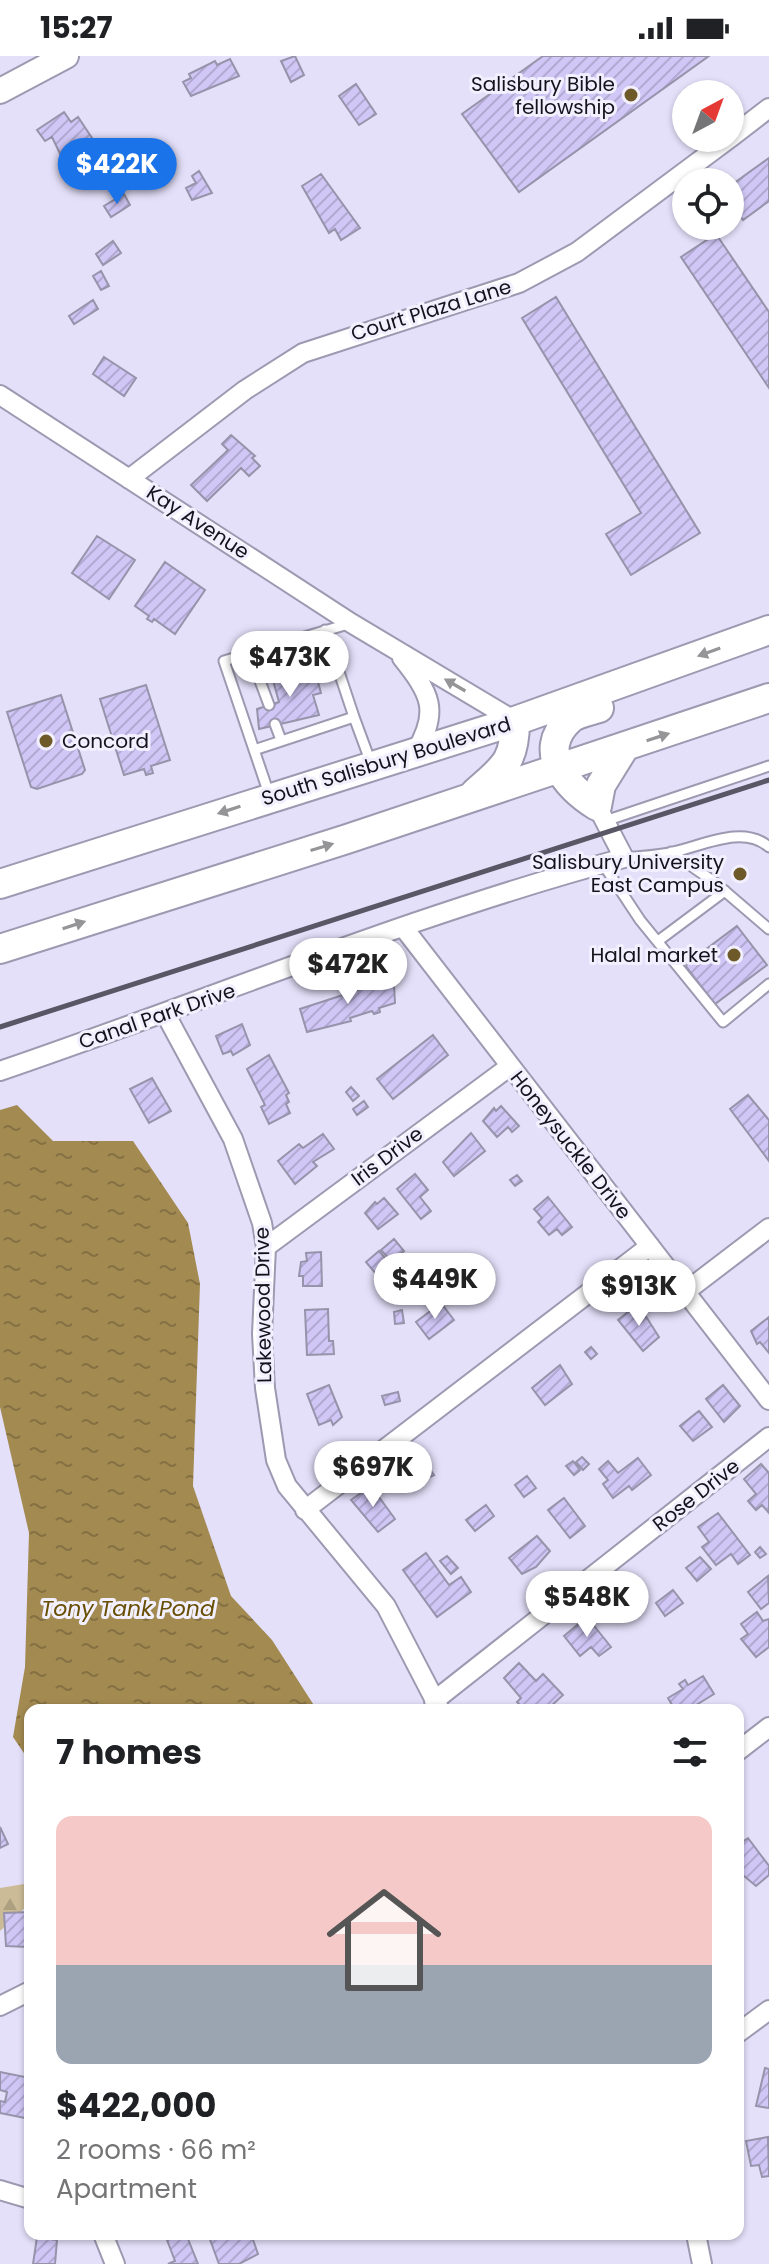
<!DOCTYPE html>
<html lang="en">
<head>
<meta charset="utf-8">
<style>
	:root { --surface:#fff; --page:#f6f6f6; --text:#202124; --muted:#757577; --accent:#1a73e8 }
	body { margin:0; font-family:Poppins,sans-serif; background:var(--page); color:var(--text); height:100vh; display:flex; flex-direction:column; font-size:30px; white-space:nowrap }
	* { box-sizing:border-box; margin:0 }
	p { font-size:26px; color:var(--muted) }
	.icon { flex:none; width:44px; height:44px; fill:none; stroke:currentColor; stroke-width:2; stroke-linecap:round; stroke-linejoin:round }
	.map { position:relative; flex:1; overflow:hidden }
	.sheet { position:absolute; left:24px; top:1648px; width:720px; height:536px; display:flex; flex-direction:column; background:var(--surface); border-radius:16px; box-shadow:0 2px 6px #0004 }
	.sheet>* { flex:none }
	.needle { width:52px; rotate:41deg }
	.fabs { position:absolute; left:672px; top:24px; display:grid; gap:16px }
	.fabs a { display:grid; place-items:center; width:72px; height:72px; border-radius:50%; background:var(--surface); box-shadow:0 2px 6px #0004; font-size:40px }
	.price { position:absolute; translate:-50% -68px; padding:0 18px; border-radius:28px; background:#fff; color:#222; font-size:26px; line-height:52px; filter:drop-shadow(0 2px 4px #0008) }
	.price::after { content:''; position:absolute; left:50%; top:48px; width:24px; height:18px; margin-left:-12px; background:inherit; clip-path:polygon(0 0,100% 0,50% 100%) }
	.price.selected { background:var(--accent); color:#fff }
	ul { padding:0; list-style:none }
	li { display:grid; align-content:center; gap:16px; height:424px; padding:0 32px }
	li span { display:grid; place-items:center; height:248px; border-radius:16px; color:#555 }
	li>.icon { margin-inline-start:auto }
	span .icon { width:144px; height:144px; fill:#fffc; stroke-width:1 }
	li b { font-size:34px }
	h2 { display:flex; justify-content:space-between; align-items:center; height:96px; padding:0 32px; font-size:34px }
	.status { display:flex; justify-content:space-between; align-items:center; height:56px; padding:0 40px; background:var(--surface); direction:ltr }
	.status svg { height:22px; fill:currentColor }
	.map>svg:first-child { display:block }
</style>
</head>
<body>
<div class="status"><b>15:27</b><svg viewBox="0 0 49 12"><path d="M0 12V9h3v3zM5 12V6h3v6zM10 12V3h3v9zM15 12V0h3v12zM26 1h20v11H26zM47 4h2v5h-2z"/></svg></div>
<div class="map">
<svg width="769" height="2208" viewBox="0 0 769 2208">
	<defs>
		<pattern id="forest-firs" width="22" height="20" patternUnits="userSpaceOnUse" patternTransform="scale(2)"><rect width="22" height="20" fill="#cbbb96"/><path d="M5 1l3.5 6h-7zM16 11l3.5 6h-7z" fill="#ada081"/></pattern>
		<pattern id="water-ripples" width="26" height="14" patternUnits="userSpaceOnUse" patternTransform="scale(2)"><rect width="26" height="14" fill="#a38a51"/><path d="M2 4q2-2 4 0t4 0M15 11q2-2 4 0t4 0" fill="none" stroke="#847042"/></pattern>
		<pattern id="building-hatch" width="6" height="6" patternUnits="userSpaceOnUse" patternTransform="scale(2)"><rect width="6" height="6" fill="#d0c7f6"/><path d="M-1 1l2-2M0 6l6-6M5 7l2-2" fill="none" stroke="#b2aad2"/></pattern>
	</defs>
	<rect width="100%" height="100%" fill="#e4e0fa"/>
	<!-- forest -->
	<path fill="url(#forest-firs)" d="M30,1827V1847L0,1875V1832Z"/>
	<!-- water -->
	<path fill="url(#water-ripples)" d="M17,1049L53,1085H133L188,1167L200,1228L193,1430L231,1540L272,1584L317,1654H30V1706L13,1681L25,1611L29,1477L0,1351V1054Z"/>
	<!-- building -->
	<path fill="url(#building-hatch)" stroke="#9693aa" stroke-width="2" d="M295,0L304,19L291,26L281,5Z
		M543,0H709L519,136L462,58Z
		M230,3L239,20L191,40L183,26L191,22L189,18L215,5L217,9Z
		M356,28L376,58L359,69L339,40Z
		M64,56L71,66L78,61L94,85L64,106L52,81L45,85L37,74Z
		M769,102V145L743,164L730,146V130Z
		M199,115L212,137L192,144L186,132L196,127L192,120Z
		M321,118L360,172L341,184L335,173L329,177L302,130Z
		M124,138L130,149L111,161L104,150Z
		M716,178L769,256V332L681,201Z
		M113,185L121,197L103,209L96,198Z
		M101,215L109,230L101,234L93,220Z
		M556,241L700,477L631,519L606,478L641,457L522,262Z
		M93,244L98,253L74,268L69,260Z
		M104,301L136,322L124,340L93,318Z
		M231,379L255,400L252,402L260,410L249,420L241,412L207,445L191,429L224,398L228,394L222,388Z
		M97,480L135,504L109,543L72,517Z
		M165,506L205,534L175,578L154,563L152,566L147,563L149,560L135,550Z
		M297,610L301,624L317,622L321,637L313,639L319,659L259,673L257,653L279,646L271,617Z
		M146,629L170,704L151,710L153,717L146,719L144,713L124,719L100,643Z
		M61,639L85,714L82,718L37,733L31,731L7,656Z
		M737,870L767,909L715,948L685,909Z
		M389,924L390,930L394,929L395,947L379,952L380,956L374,958L372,955L350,962L351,965L307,976L300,953Z
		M242,968L250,989L233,999L231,995L223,998L216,980Z
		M433,979L448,999L393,1043L377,1023Z
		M269,999L289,1037L286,1039L289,1046L286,1048L290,1057L269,1068L261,1051L265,1049L247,1013Z
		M152,1022L171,1055L149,1067L130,1033Z
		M351,1031L359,1040L353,1045L346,1036Z
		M748,1039L769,1064V1105L730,1053Z
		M364,1045L368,1051L357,1059L353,1053Z
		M501,1050L519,1070L512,1076L508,1071L497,1081L483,1065L494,1052L496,1055Z
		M471,1077L485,1095L454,1120L443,1106Z
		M323,1078L334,1093L313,1106L317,1110L295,1128L278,1105L299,1088L303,1092Z
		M415,1118L428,1134L420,1141L431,1155L421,1163L397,1133Z
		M517,1119L522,1125L515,1130L510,1124Z
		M548,1141L572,1171L562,1179L557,1173L549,1179L538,1166L542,1162L534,1153Z
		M384,1142L398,1158L378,1173L365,1157L375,1146L377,1148Z
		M394,1183L404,1195L391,1205L381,1194Z
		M379,1195L390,1208L377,1219L366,1206Z
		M321,1196L322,1230H303V1220H299L301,1206L307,1205L306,1197Z
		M441,1247L454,1264L429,1283L416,1266Z
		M638,1248L659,1281L643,1295L618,1264Z
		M328,1253L329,1285H333L334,1298L307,1299L305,1254Z
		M402,1254L404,1267L395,1268L394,1256Z
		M769,1261V1297L760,1286L757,1288L751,1275Z
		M591,1291L597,1298L591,1303L585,1296Z
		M560,1309L572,1328L545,1349L532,1332Z
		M329,1329L342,1361L333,1369L331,1364L319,1369L307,1338Z
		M723,1329L740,1350L724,1366L706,1343Z
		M398,1336L400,1345L385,1349L382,1340Z
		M699,1355L712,1371L693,1385L680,1370Z
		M421,1394L429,1404L422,1410L414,1400Z
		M412,1400L423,1416L429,1412L434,1419L421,1425L418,1420L412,1424L401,1408Z
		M582,1401L589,1408L583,1414L576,1406Z
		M638,1402L651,1419L632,1434L629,1430L613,1442L603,1428L608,1424L599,1413L608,1405L618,1417Z
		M573,1405L580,1414L574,1419L566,1410Z
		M761,1408L769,1417V1457L762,1449L756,1454L748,1445L756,1438L744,1423Z
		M527,1420L536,1432L524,1441L515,1429Z
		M371,1430L395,1463L378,1476L351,1444Z
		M564,1442L585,1470L570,1482L548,1454Z
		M486,1449L494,1460L475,1475L466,1464Z
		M718,1457L750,1499L738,1508L731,1498L716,1509L702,1491L709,1486L698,1471Z
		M537,1480L550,1495L536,1511L522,1518L509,1502Z
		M760,1491L766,1498L760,1502L755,1496Z
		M426,1497L449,1529L461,1521L471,1536L437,1561L403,1514Z
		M447,1500L458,1512L451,1518L440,1505Z
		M700,1501L711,1513L697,1525L686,1512Z
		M768,1520L769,1547L761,1553L748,1536Z
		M630,1523L644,1539L639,1543L646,1550L635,1559L628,1551L621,1557L613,1547L617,1544L612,1538Z
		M673,1534L683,1547L665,1560L656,1547Z
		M757,1556L763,1565L769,1563V1591L756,1601L741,1583L748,1578L741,1568Z
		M587,1561L611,1591L599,1600L591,1591L580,1600L564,1580Z
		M519,1607L536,1625L543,1618L563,1639L547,1654H525L517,1646L521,1642L504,1622Z
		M703,1620L714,1638L688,1654H675L668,1642L683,1633L679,1628L685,1624L688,1629Z
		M0,1771L8,1788L0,1792Z
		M748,1782L769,1810V1819L756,1830L738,1815V1789Z
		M30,1856L28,1891L6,1890L4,1857Z
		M765,2012L769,2013V2052L756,2050Z
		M0,2016L30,2022V2063L0,2057V2045L5,2046L7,2036L0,2034Z
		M768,2081L769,2120L762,2121L759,2109L751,2110L746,2085Z
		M186,2178L198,2208H168L175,2205L167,2184Z
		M208,2178H251L258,2198L239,2208H219Z
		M37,2181L57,2184L55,2208H33Z"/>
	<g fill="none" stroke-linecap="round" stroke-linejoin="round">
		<defs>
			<path id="lane" d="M250,598L269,649
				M354,661L371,707
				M275,668L281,684
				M254,694L354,661L325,574
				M269,738L224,605L348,568
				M605,765L769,710
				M671,796L713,825L769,873
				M624,802C640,800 657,800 673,796C702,790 743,768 769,791
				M603,808L640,864L723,966L769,928
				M658,885L725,835"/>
			<path id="street" d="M730,82L769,52
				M0,339L351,567L515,665
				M129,423L245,334L303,297L519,227L577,196L730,82
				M402,602C430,637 440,655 416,695
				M403,871L769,1344
				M166,959L233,1083L262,1167L266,1191L262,1278L265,1332L276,1404L287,1430L386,1550L440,1654
				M0,1015C208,944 412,859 624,802L597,750
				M266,1191L509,1011
				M685,1236L769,1172
				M305,1454L650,1190
				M434,1645L769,1381
				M738,1695L769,1671
				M0,1950L30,1935
				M738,1977L769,1954
				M0,2134L30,2143
				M103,2178L115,2208
				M696,2178L702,2208"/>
			<path id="secondary" d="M0,35L66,0"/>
			<path id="primary" d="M599,652C590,655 576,657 569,664C535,696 568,732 597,750L601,729L624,692
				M475,737C504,711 515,706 515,665
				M0,828L515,665L769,574
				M0,893L347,783L769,642"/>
		</defs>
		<!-- lane casing -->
		<use href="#lane" stroke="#9d99b1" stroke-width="13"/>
		<!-- street casing -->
		<use href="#street" stroke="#9d99b1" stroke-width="22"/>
		<!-- secondary casing -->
		<use href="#secondary" stroke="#9d99b1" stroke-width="28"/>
		<!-- primary casing -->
		<use href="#primary" stroke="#9d99b1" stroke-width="32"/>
		<!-- lane -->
		<use href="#lane" stroke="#fff" stroke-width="9"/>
		<!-- street -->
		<use href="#street" stroke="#fff" stroke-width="18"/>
		<!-- secondary -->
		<use href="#secondary" stroke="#fff" stroke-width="24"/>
		<!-- primary -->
		<use href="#primary" stroke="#fff" stroke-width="28"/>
		<!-- rail -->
		<path stroke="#595765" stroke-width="5" d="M0,971L769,724"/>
	</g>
	<!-- one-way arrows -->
	<defs><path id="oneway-solid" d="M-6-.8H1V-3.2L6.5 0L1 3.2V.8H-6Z" transform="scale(2)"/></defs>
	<g fill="#959598">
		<use href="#oneway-solid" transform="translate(709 596) rotate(160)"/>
		<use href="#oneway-solid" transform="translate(455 629) rotate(-150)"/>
		<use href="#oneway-solid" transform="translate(658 681) rotate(-18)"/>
		<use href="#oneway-solid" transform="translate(229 754) rotate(162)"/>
		<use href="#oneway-solid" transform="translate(322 791) rotate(-17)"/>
		<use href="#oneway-solid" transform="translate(74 869) rotate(-18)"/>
	</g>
	<!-- markers -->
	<g fill="#6e5a29" stroke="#f2efff" stroke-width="3">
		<circle cx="631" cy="39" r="8"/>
		<circle cx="46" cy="685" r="8"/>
		<circle cx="740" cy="818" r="8"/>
		<circle cx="734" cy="899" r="8"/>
	</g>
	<g text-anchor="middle" stroke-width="6" stroke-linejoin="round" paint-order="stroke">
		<!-- poi labels -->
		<g font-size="20" fill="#14131b" stroke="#f2efff" text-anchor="end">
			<text x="615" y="35">Salisbury Bible<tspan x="615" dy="23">fellowship</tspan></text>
			<text x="62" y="692" text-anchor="start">Concord</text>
			<text x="724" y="813">Salisbury University<tspan x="724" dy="23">East Campus</tspan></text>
			<text x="718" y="906">Halal market</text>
		</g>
		<!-- street labels -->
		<g font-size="20" fill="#14131b" stroke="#f2efff">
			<text transform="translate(431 254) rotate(-17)" y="7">Court Plaza Lane</text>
			<text transform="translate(198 466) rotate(33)" y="7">Kay Avenue</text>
			<text transform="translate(386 705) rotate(-17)" y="7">South Salisbury Boulevard</text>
			<text transform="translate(157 960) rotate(-19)" y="7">Canal Park Drive</text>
			<text transform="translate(571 1089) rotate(52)" y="7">Honeysuckle Drive</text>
			<text transform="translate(387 1100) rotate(-37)" y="7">Iris Drive</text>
			<text transform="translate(263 1249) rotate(-91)" y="7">Lakewood Drive</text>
			<text transform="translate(696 1439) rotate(-38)" y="7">Rose Drive</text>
		</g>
		<!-- water labels -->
		<g font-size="22" font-style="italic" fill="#684f03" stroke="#f2efff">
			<text x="128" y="1560">Tony Tank Pond</text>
		</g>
	</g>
</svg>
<div class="fabs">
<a><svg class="needle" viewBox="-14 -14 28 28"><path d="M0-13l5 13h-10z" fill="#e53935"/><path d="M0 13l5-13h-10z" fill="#757577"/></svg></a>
<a><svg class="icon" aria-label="locate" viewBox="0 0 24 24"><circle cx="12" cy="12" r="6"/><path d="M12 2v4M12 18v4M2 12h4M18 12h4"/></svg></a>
</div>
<b class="price selected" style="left:117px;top:150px">$422K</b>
<b class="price" style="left:290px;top:643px">$473K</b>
<b class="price" style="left:348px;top:950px">$472K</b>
<b class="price" style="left:435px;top:1265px">$449K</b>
<b class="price" style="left:639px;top:1272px">$913K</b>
<b class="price" style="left:373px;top:1453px">$697K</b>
<b class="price" style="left:587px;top:1583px">$548K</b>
<section class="sheet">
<h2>7 homes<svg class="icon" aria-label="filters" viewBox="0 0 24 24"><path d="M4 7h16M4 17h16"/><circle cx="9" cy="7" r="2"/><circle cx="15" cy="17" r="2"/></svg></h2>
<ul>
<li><span style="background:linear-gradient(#f6c9c9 60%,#9aa5b1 0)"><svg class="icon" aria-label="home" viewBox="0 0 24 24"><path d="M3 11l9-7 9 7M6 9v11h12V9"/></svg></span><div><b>$422,000</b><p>2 rooms · 66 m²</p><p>Apartment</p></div></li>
</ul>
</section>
</div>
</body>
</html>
